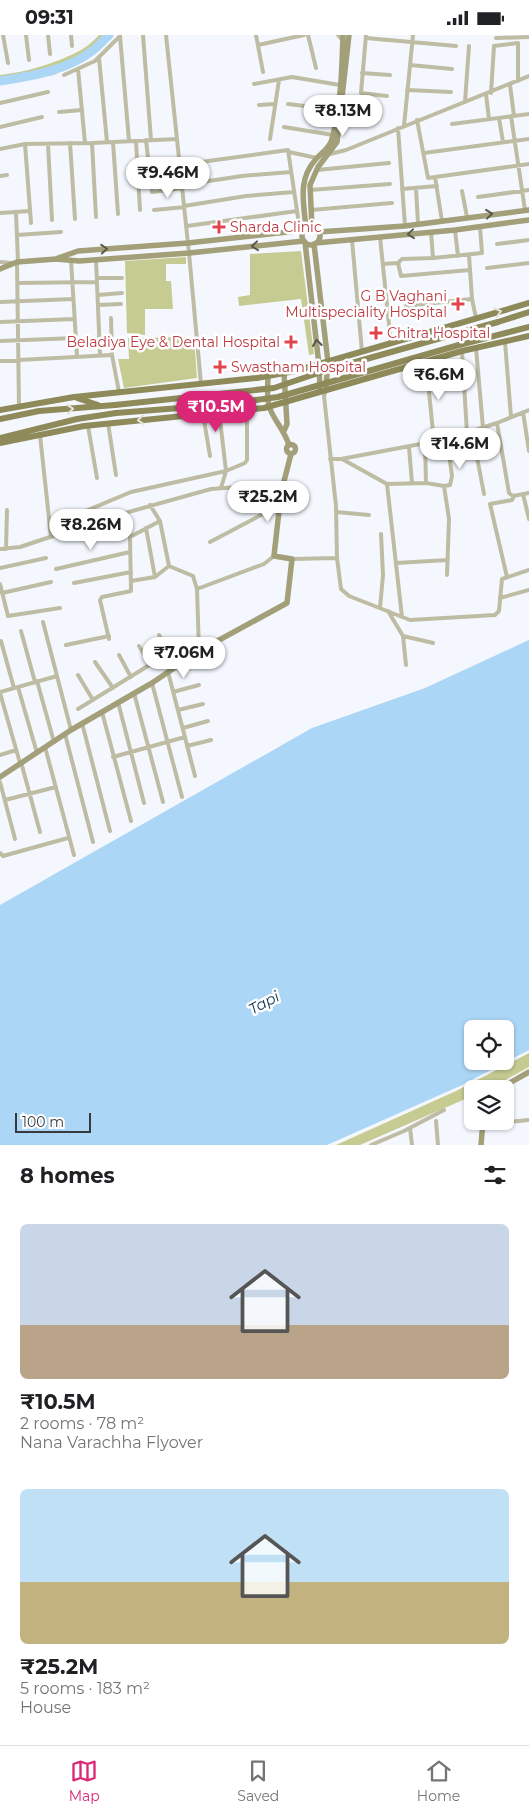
<!DOCTYPE html>
<html lang="en">
<head>
<meta charset="utf-8">
<style>
	:root { --surface:#fff; --page:#f2f2f2; --text:#202124; --muted:#757577; --line:#e0e0e0; --accent:#db2777 }
	body { margin:0; font-family:Montserrat,sans-serif; background:var(--page); color:var(--text); height:100vh; display:flex; flex-direction:column; font-size:19px; white-space:nowrap }
	* { box-sizing:border-box; margin:0 }
	p { font-size:16px; color:var(--muted) }
	.icon { flex:none; width:28px; height:28px; fill:none; stroke:currentColor; stroke-width:2; stroke-linecap:round; stroke-linejoin:round }
	.map { position:relative; height:1110px; overflow:hidden }
	.side { display:flex; flex-direction:column; background:var(--surface); flex:1 }
	.side>* { flex:none }
	.controls { position:absolute; left:464px; top:985px; display:grid; gap:10px }
	.controls a { display:grid; place-items:center; width:50px; height:50px; border-radius:8px; background:var(--surface); box-shadow:0 1px 4px #0004; font-size:25px }
	.scale { position:absolute; left:15px; bottom:12px; width:76px; box-sizing:border-box; padding-left:5px; border:2px solid #38393c; border-top:0; font-size:14px; line-height:18px; white-space:nowrap; color:#38393c; -webkit-text-stroke:4px #fff; paint-order:stroke }
	.price { position:absolute; translate:-50% -42px; padding:0 11px; border-radius:18px; background:#fff; color:#222; font-size:16px; line-height:32px; filter:drop-shadow(0 1px 2px #0008) }
	.price::after { content:''; position:absolute; left:50%; top:30px; width:15px; height:11px; margin-left:-8px; background:inherit; clip-path:polygon(0 0,100% 0,50% 100%) }
	.price.on { background:var(--accent); color:#fff }
	ul { padding:0; list-style:none }
	li { display:grid; align-content:center; gap:10px; height:265px; padding:0 20px }
	li span { display:grid; place-items:center; height:155px; border-radius:8px; color:#555 }
	li>.icon { margin-inline-start:auto }
	span .icon { width:90px; height:90px; fill:#fffc; stroke-width:1 }
	li b { font-size:21px }
	h2 { display:flex; justify-content:space-between; align-items:center; height:60px; padding:0 20px; font-size:21px }
	.status { display:flex; justify-content:space-between; align-items:center; height:35px; padding:0 25px; background:var(--surface); direction:ltr }
	.status svg { height:14px; fill:currentColor }
	.tabs { display:flex; justify-content:space-around; align-items:center; height:70px; border-top:1px solid var(--line); background:var(--surface); font-size:14px; color:var(--muted) }
	.tabs a { display:grid; justify-items:center; gap:2px }
	.tabs .on { color:var(--accent) }
	.map>svg:first-child { display:block }
</style>
</head>
<body>
<div class="status"><b>09:31</b><svg viewBox="0 0 49 12"><path d="M0 12V9h3v3zM5 12V6h3v6zM10 12V3h3v9zM15 12V0h3v12zM26 1h20v11H26zM47 4h2v5h-2z"/></svg></div>
<div class="map">
<svg width="529" height="1110" viewBox="0 0 529 1110">
	<rect width="100%" height="100%" fill="#f4f8fe"/>
	<!-- green -->
	<path fill="#c5cb91" d="M99,0H114L88,21L54,40L0,47V40C27,37 57,28 81,15C88,11 94,5 99,0Z
		M301,216L314,319L309,320L301,264L239,271L238,262L250,260V219Z
		M186,222V229H166V246H171L173,274H145V300L127,298L125,226Z
		M194,302L197,343L124,353L118,324H129L128,303Z
		M529,1018V1032L489,1054H472V1061L360,1110H336L456,1056Z"/>
	<!-- water -->
	<path fill="#acd6f6" fill-rule="evenodd" d="M529,605V1015L460,1051L327,1110H0V870L312,693L425,653ZM472,994H505V1026H472Z"/>
	<g fill="none" stroke-linecap="round" stroke-linejoin="round">
		<!-- river -->
		<path stroke="#acd6f6" stroke-width="9" d="M0,46C31,41 66,36 92,16C98,12 103,5 109,0"/>
		<!-- street -->
		<path stroke="#bebca3" stroke-width="4" d="M3,0L8,28
			M26,0L29,25
			M48,0L50,19
			M71,0L72,11
			M143,0L151,105
			M166,0L189,218L201,349
			M256,0L263,37
			M308,0L316,33
			M338,0L343,6
			M366,0L361,58L387,61
			M120,1L129,106
			M366,3L456,11
			M496,3L529,2
			M258,10L304,0
			M99,23L107,107
			M410,30L452,34
			M78,34L85,108
			M362,38L390,40
			M64,40L95,26L120,1
			M254,49L292,42L340,50
			M510,50L514,81
			M407,55L451,57
			M491,58L494,11L518,8V46
			M486,59L489,84
			M465,67L469,11
			M0,68L48,57
			M288,69L337,75
			M259,70L275,69
			M59,77L82,75
			M511,81L525,175
			M499,83L503,107
			M417,85L428,143L529,129
			M452,89L529,79
			M404,91L413,0
			M0,92L42,82
			M284,92L333,100
			M398,93L405,191
			M270,104L279,45
			M146,105L152,157L183,153
			M136,106L140,175
			M113,107L118,179
			M70,108L75,184
			M92,108L96,182
			M25,109L31,188
			M48,109L52,185
			M0,114L25,109L92,108L177,104
			M289,117L317,123
			M424,118L529,104
			M330,119L346,115L529,41
			M179,130L288,115L300,196
			M149,132L179,128
			M317,135L389,128
			M0,141L7,140
			M435,142L442,186
			M182,150L242,141L291,137
			M416,153L418,189
			M402,154L437,151
			M310,155L390,149
			M462,156L467,182
			M478,162L529,155
			M184,171L246,161L294,157
			M154,175L185,172
			M311,175L392,168
			M16,177L18,227
			M0,178L30,176
			M187,191L297,176
			M455,195L458,221
			M431,197L433,223
			M17,200L61,197
			M380,202L391,309
			M352,205L362,317
			M497,209L529,205
			M469,220L472,264L476,283
			M71,225L77,321
			M96,225L100,320
			M0,227L12,228
			M17,227L19,372
			M398,228L402,224L433,223L482,218L480,192
			M383,229L398,228L401,241L470,235
			M487,233L529,228
			M97,243H122
			M18,248L97,247
			M98,260L122,258
			M0,267L73,264
			M98,270L121,269
			M406,271L472,264
			M111,283L112,320L119,357
			M0,287L74,284
			M0,306L75,303
			M505,307L511,382
			M476,313L483,393
			M462,316L467,398
			M0,326L112,320
			M426,327L434,407
			M326,355L324,361L336,471L337,523L341,554L349,561L410,585L495,580L499,576L502,544L529,535
			M219,376L226,436L221,453
			M523,377L529,416
			M203,379L210,421
			M108,388L116,440
			M497,388L509,458L513,461L529,458
			M88,391L97,443
			M472,396L484,459
			M40,400L51,502
			M425,409L426,448
			M409,412L412,448
			M330,424H341L447,404L497,388L529,375
			M342,424L387,449L426,448L444,451L449,484L447,540
			M387,449L402,582
			M444,451L450,450L452,441L447,404
			M523,459L529,484
			M150,470L160,486L169,531L193,541L197,554L199,616
			M336,477L369,480
			M50,491L131,457L226,436L245,428L247,425V375
			M146,493L155,542
			M210,507L280,470
			M0,514L20,512L107,483L211,454L251,451L281,458
			M6,514L7,475
			M292,524L337,523
			M396,528L448,525
			M0,533L46,523
			M56,534L130,517
			M507,542L490,469L512,465L514,461
			M131,546L155,542L169,531
			M74,548L131,537
			M0,549L8,581L60,573
			M197,554L264,529L274,521
			M2,558L51,547
			M500,563L529,555
			M380,573L383,540L381,499
			M388,576L403,601L433,608
			M43,587L71,695
			M21,596L35,647
			M159,600L176,631
			M403,601L406,630
			M109,604L100,565L102,562L131,556L130,502L160,486
			M1,606L14,653
			M66,610L109,601
			M139,611L150,629
			M119,620L131,642
			M95,627L113,653
			M168,637L195,741
			M78,640L93,665
			M37,646L54,707
			M152,648L182,762
			M18,652L37,718
			M0,657L57,641
			M173,657L199,650
			M0,658L20,728
			M134,658L163,767
			M118,667L144,768
			M78,674L169,618
			M178,675L203,669
			M102,677L131,786
			M82,688L110,796
			M183,693L208,686
			M65,699L93,807
			M187,711L211,705
			M45,712L74,820
			M0,720L16,715
			M113,722L185,702
			M21,727L40,797
			M0,747L15,804
			M5,765L56,752
			M0,818L3,821L68,803
			M509,1048L510,1088
			M436,1086L438,1110
			M482,1091L499,1088L529,1085
			M410,1093L412,1110
			M371,1110L404,1096L444,1075"/>
		<!-- secondary -->
		<path stroke="#a29f79" stroke-width="5.5" d="M302 201a9 9 0 1 1 18 0a9 9 0 1 1-18 0Z
			M312,193L310,150L318,132L337,107L349,0
			M306,194C304,168 297,145 316,124C322,117 330,113 332,104C341,70 342,34 343,0
			M318,197L405,191L529,175
			M305,207L319,330L320,355
			M316,208L455,195L529,185
			M314,209L328,327L326,351
			M58,223L78,216L188,208L305,195
			M0,234L17,227L56,224L79,226L189,218L304,206
			M284,338L287,389L284,396
			M268,341C268,351 266,365 270,374C276,388 284,395 289,410
			M286.5 414a4.5 4.5 0 1 1 9 0a4.5 4.5 0 1 1-9 0Z
			M0,742L71,695L152,648L199,616L287,568L292,524L274,521L281,458L291,419
			M499,1054L529,1037
			M481,1110L483,1086"/>
		<!-- primary -->
		<path stroke="#8e8a5a" stroke-width="6" d="M498,287L529,277
			M459,310L529,292
			M77,363L98,370
			M0,375L74,362L257,343L295,336L529,268
			M0,384L39,376L115,370
			M0,403L77,384L116,378
			M0,408L84,391L264,373L462,316L529,301"/>
		<!-- primary-bridge -->
		<path stroke="#8e8a5a" stroke-width="6" d="M115,370L274,353L327,335L498,287
			M116,378L218,370L278,362L459,310"/>
	</g>
	<!-- one-way arrows -->
	<defs><path id="oneway-chevron" d="M-2-3.5L2.5 0L-2 3.5" fill="none" stroke-width="1.6" stroke-linecap="round" stroke-linejoin="round" transform="scale(1.25)"/></defs>
	<g stroke="#58584e">
		<use href="#oneway-chevron" transform="translate(489 179) rotate(-6)"/>
		<use href="#oneway-chevron" transform="translate(411 199) rotate(174)"/>
		<use href="#oneway-chevron" transform="translate(255 211) rotate(174)"/>
		<use href="#oneway-chevron" transform="translate(104 214) rotate(-4)"/>
		<use href="#oneway-chevron" transform="translate(317 308) rotate(-97)"/>
	</g>
	<g stroke="#e3e2d6">
		<use href="#oneway-chevron" transform="translate(498 277) rotate(-16)"/>
		<use href="#oneway-chevron" transform="translate(70 374) rotate(-6)"/>
		<use href="#oneway-chevron" transform="translate(141 385) rotate(174)"/>
	</g>
	<!-- markers -->
	<g fill="#e0444e" stroke="#fff" stroke-width="2">
		<path d="M216.5 184.5h5v5h5v5h-5v5h-5v-5h-5v-5h5z"/>
		<path d="M455.5 261.5h5v5h5v5h-5v5h-5v-5h-5v-5h5z"/>
		<path d="M373.5 290.5h5v5h5v5h-5v5h-5v-5h-5v-5h5z"/>
		<path d="M288.5 299.5h5v5h5v5h-5v5h-5v-5h-5v-5h5z"/>
		<path d="M217.5 324.5h5v5h5v5h-5v5h-5v-5h-5v-5h5z"/>
	</g>
	<g text-anchor="middle" stroke-width="5" stroke-linejoin="round" paint-order="stroke">
		<!-- health labels -->
		<g font-size="14" fill="#be3a42" stroke="#fff" text-anchor="start">
			<text x="230" y="197">Sharda Clinic</text>
			<text x="447" y="266" text-anchor="end">G B Vaghani<tspan x="447" dy="16">Multispeciality Hospital</tspan></text>
			<text x="387" y="303">Chitra Hospital</text>
			<text x="280" y="312" text-anchor="end">Beladiya Eye &amp; Dental Hospital</text>
			<text x="231" y="337">Swastham Hospital</text>
		</g>
		<!-- water labels -->
		<g font-size="15" font-style="italic" fill="#0b354f" stroke="#fff">
			<text transform="translate(264 968) rotate(-28)" y="5">Tapi</text>
		</g>
	</g>
</svg>
<div class="controls">
<a><svg class="icon" aria-label="locate" viewBox="0 0 24 24"><circle cx="12" cy="12" r="6"/><path d="M12 2v4M12 18v4M2 12h4M18 12h4"/></svg></a>
<a><svg class="icon" aria-label="layers" viewBox="0 0 24 24"><path d="M12 4l9 5-9 5-9-5zM3 14l9 5 9-5"/></svg></a>
</div>
<div class="scale">100 m</div>
<b class="price" style="left:343px;top:102px">₹8.13M</b>
<b class="price" style="left:168px;top:164px">₹9.46M</b>
<b class="price" style="left:439px;top:366px">₹6.6M</b>
<b class="price on" style="left:216px;top:398px">₹10.5M</b>
<b class="price" style="left:460px;top:435px">₹14.6M</b>
<b class="price" style="left:268px;top:488px">₹25.2M</b>
<b class="price" style="left:91px;top:516px">₹8.26M</b>
<b class="price" style="left:184px;top:644px">₹7.06M</b>
</div>
<section class="side">
<h2>8 homes<svg class="icon" aria-label="filters" viewBox="0 0 24 24"><path d="M4 7h16M4 17h16"/><circle cx="9" cy="7" r="2"/><circle cx="15" cy="17" r="2"/></svg></h2>
<ul>
<li><span style="background:linear-gradient(#c9d6e8 65%,#b9a48a 0)"><svg class="icon" aria-label="home" viewBox="0 0 24 24"><path d="M3 11l9-7 9 7M6 9v11h12V9"/></svg></span><div><b>₹10.5M</b><p>2 rooms · 78 m²</p><p>Nana Varachha Flyover</p></div></li>
<li><span style="background:linear-gradient(#bfe0f5 60%,#c2b280 0)"><svg class="icon" aria-label="home" viewBox="0 0 24 24"><path d="M3 11l9-7 9 7M6 9v11h12V9"/></svg></span><div><b>₹25.2M</b><p>5 rooms · 183 m²</p><p>House</p></div></li>
</ul>
</section>
<nav class="tabs">
<a class="on"><svg class="icon" aria-label="map" viewBox="0 0 24 24"><path d="M3 6l6-2 6 2 6-2v14l-6 2-6-2-6 2zM9 4v14M15 6v14"/></svg>Map</a>
<a><svg class="icon" aria-label="saved" viewBox="0 0 24 24"><path d="M7 4h10v16l-5-4-5 4z"/></svg>Saved</a>
<a><svg class="icon" aria-label="home" viewBox="0 0 24 24"><path d="M3 11l9-7 9 7M6 9v11h12V9"/></svg>Home</a>
</nav>
</body>
</html>
